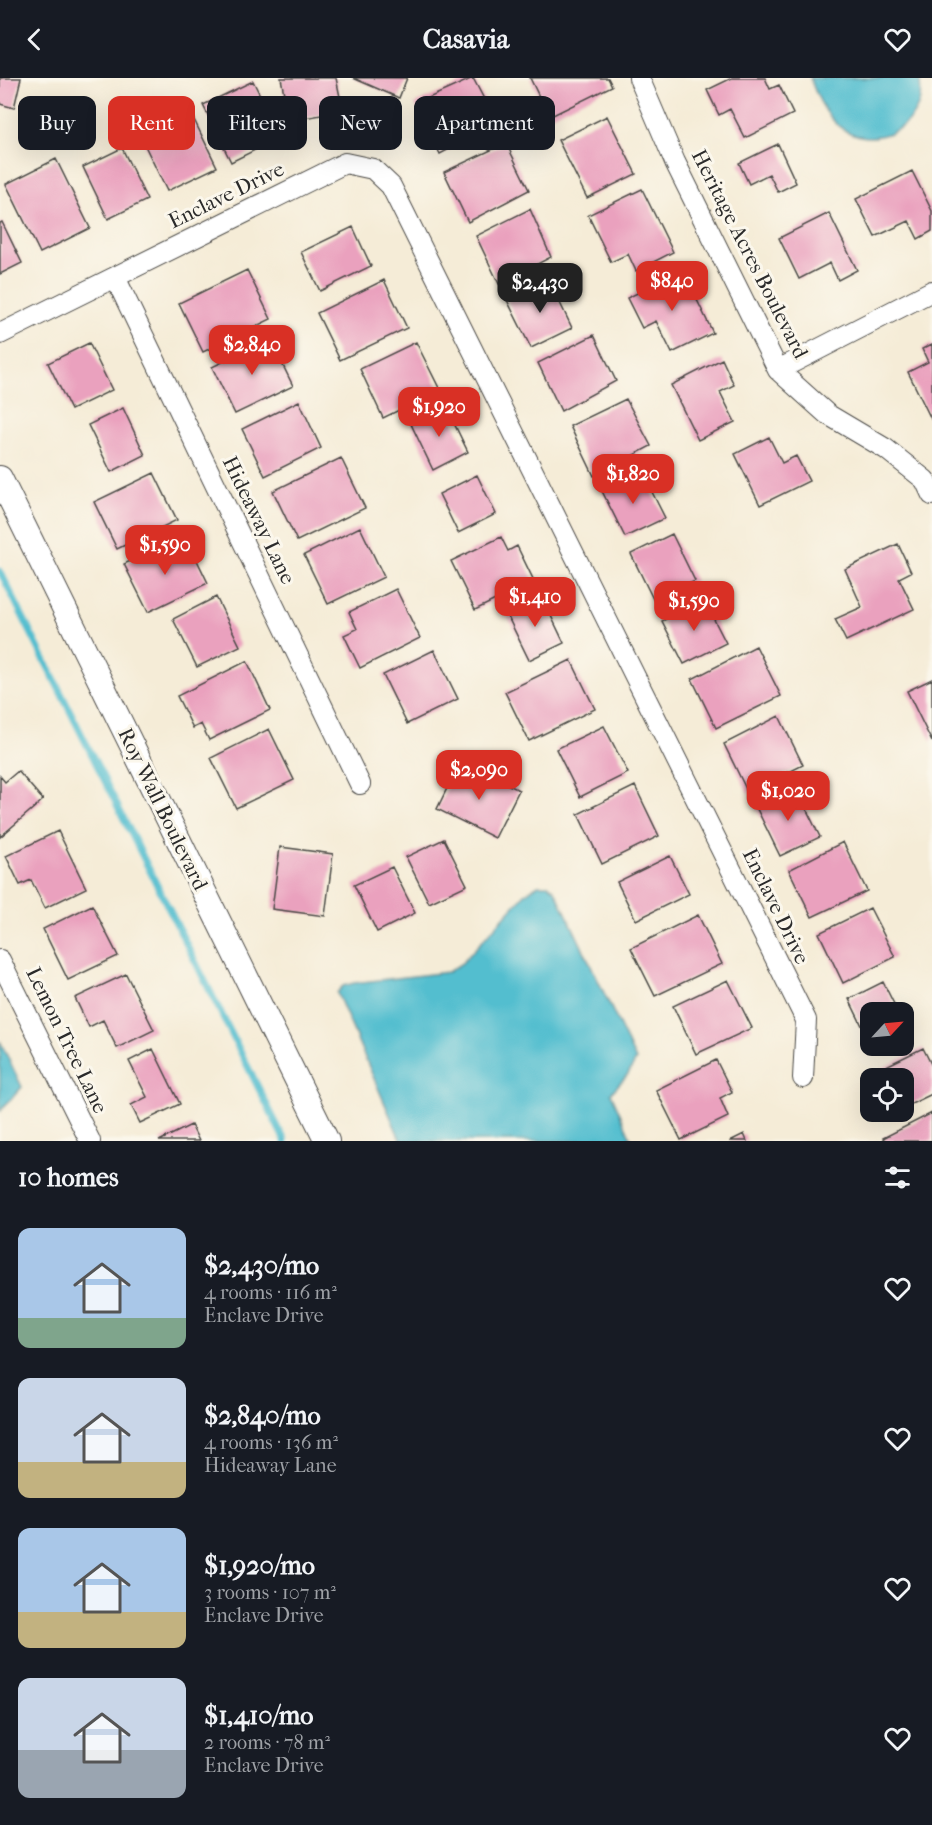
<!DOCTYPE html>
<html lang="en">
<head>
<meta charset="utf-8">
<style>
	:root { --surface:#171b24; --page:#242831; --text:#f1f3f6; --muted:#9ea1a6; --accent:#d93025 }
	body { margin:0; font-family:"IM FELL French Canon",serif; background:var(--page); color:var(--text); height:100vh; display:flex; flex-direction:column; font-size:22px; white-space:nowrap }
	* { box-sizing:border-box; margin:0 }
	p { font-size:20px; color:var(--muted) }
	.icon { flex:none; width:33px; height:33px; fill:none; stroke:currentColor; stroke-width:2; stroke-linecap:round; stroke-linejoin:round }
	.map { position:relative; height:1063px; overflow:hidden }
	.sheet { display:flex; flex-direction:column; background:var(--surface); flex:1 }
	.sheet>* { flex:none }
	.guide { position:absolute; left:18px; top:18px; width:600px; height:54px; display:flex; gap:12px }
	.needle { width:39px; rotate:64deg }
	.fabs { position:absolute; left:860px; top:924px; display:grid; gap:12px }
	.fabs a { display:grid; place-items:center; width:54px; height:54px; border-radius:12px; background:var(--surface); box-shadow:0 6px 24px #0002; font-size:30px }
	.price { position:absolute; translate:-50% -51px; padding:0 14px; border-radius:12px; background:var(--accent); color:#fff; font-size:20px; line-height:39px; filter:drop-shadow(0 2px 3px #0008) }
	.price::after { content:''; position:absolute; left:50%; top:36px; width:18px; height:14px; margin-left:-9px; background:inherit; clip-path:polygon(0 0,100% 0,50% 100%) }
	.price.current { background:#222; color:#fff }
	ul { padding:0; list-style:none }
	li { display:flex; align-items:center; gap:18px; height:150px; padding:0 18px }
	li span { display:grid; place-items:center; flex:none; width:168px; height:120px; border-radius:12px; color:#555 }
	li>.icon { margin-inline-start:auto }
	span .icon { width:72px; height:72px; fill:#fffc; stroke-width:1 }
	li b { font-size:26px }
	h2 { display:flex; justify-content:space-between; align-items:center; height:72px; padding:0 18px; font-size:26px }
	.chip { padding:0 21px; border-radius:12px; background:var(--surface); box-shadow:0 6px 24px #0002; font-size:21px; line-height:54px }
	.chip.current { background:var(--accent); color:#fff }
	header { display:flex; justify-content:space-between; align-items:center; height:78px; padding:0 18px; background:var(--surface); font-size:27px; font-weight:800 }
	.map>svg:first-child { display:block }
</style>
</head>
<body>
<header><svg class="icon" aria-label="back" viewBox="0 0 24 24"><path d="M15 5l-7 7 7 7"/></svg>Casavia<svg class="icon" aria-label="heart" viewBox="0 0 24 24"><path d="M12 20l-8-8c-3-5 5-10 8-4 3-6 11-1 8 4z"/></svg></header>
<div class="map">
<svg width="932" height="1063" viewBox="0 0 932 1063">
	<rect width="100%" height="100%" fill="#fbf7ec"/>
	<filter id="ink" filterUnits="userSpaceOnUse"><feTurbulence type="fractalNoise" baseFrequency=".0167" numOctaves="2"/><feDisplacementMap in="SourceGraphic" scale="12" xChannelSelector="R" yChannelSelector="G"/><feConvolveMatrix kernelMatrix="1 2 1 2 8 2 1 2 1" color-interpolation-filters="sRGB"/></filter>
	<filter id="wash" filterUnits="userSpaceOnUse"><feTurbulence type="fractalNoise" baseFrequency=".008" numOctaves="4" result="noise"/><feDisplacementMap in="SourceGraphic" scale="24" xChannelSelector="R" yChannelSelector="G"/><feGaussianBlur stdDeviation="1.35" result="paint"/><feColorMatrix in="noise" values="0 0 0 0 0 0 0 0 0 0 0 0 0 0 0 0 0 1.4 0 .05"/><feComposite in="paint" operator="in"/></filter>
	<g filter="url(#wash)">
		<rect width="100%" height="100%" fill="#f5ecd7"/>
		<!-- water -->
		<path fill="#53becf" stroke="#3f747d" stroke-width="1.5" d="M810,0H919C932,52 862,79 832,41C822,30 815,14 810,0Z
			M538,807H549L555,812L636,982L628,996L611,1015L632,1063H401L337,915L343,908L354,905L448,894L462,885L526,815Z
			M0,963L22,1009L0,1033Z"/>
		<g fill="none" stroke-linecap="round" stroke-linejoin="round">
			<!-- stream -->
			<path stroke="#53becf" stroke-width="7" d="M0,493L285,1063"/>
		</g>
		<g id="blocks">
			<!-- building -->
			<path fill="#eaa1be" d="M0,0H21L14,30L0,26Z
				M281,0H336L343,33L289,43Z
				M353,0H407L399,20Z
				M473,0L497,46L440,76L415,26Z
				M530,0H608L612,8L549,39Z
				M732,0H765L770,11L779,7L793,36L745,60L730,31L719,37L707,12Z
				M253,3L281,59L231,84L203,27Z
				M184,21L217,89L167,113L135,47Z
				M607,38L636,96L587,120L558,62Z
				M506,65L529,112L468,144L444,94Z
				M778,66L796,105L778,114L769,96L749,106L739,85Z
				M122,70L147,122L108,141L83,89Z
				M56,81L90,150L40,175L6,106Z
				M912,93L932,133V153L918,161L909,143L875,159L856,121Z
				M642,111L673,174L636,193L628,176L611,184L588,137Z
				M530,131L551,179L499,206L476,158Z
				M829,135L857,192L838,202L830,185L799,201L779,160Z
				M2,144L22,185L0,196V145Z
				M353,149L371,188L320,213L301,174Z
				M247,192L271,241L203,274L179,225Z
				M683,193L713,255L672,275L656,243L642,250L627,220Z
				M384,202L407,250L340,282L317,235Z
				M549,202L572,250L531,270L507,222Z
				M594,257L616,303L561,333L538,285Z
				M270,261L293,308L235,336L212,289Z
				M416,264L440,312L383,340L360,291Z
				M89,265L112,312L71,332L48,285Z
				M932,266V343L908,294L928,284L922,271Z
				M722,281L734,307L720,314L735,344L698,362L671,307Z
				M626,321L651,368L594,398L570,348Z
				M299,323L321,370L265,398L242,351Z
				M446,329L468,374L433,392L411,346Z
				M123,330L145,377L111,394L88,347Z
				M769,359L782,385L796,378L809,403L760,427L735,376Z
				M341,380L365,430L297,463L273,413Z
				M642,394L665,440L625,459L602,413Z
				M154,395L177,442L117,471L94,424Z
				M477,397L496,436L458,455L439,416Z
				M360,449L384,499L328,526L304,477Z
				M672,456L695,503L654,523L631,476Z
				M501,459L508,473L517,468L534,503L475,532L451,483Z
				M170,464L178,481L193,474L208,505L148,534L124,486Z
				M898,466L911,494L899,500L914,531L846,563L835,541L862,529L845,491Z
				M396,511L420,560L360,590L344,557L357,551L349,534Z
				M541,517L564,565L529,582L506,535Z
				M216,519L240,568L197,589L173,541Z
				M704,522L726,565L684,586L662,543Z
				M756,568L781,618L716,650L692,601Z
				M434,572L458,621L407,646L383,597Z
				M571,582L595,631L529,663L505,614Z
				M247,583L270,632L209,662L201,646L193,650L177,618Z
				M932,601V664L907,613Z
				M779,638L803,687L748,715L724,666Z
				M604,648L628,695L580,719L556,671Z
				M269,651L294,702L236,730L211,680Z
				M470,688L519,712L495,760L437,731L453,698L463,703Z
				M18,693L43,722L0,759V698L5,704Z
				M635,708L659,758L602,786L578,736Z
				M796,710L820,759L780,778L756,729Z
				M58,753L86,810L45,830L31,802L20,807L6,778Z
				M444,761L467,807L429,825L406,779Z
				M843,764L867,813L812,839L789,792Z
				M280,769L333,776L325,838L272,831Z
				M670,778L689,816L636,842L617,804Z
				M392,789L415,835L377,854L354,807Z
				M92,827L118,878L68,902L43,851Z
				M870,830L895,879L843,905L819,855Z
				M698,837L722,886L655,918L631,870Z
				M126,896L154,952L117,970L103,942L89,949L75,920Z
				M728,902L752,950L696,976L673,928Z
				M883,904L898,934H870V964L849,921Z
				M923,970L932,988V1016L903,1030V1000H885L880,991Z
				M153,971L180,1026L140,1045L131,1027L147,1019L129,983Z
				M716,982L732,1014L720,1020L728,1039L681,1062L656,1012Z
				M932,1035V1063H885L883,1060Z
				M191,1047L199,1063H159Z
				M744,1056L747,1063H730Z"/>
		</g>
	</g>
	<g filter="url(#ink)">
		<use href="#blocks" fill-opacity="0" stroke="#494845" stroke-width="1.5"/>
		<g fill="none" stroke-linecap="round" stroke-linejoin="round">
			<defs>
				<path id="minor" d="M639,0L675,84L778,292L827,336L886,371L925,402L932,417
					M115,199L360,706
					M0,256L345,85L373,91L391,108L806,942L803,1000
					M778,292L932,213
					M0,882L90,1063"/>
				<path id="tertiary" d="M0,400L327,1063"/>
			</defs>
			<!-- minor casing -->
			<use href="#minor" stroke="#494845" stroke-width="22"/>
			<!-- tertiary casing -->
			<use href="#tertiary" stroke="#494845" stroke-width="26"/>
			<!-- minor -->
			<use href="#minor" stroke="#fff" stroke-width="20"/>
			<!-- tertiary -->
			<use href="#tertiary" stroke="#fff" stroke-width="24"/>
		</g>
	</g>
	<g text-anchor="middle" stroke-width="6" stroke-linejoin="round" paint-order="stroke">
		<!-- street labels -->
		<g font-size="21" fill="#2b2b2b" stroke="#fbf7ec">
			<text transform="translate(226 117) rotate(-26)" y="7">Enclave Drive</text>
			<text transform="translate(750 176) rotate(63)" y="7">Heritage Acres Boulevard</text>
			<text transform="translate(259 442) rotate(64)" y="7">Hideaway Lane</text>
			<text transform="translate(163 731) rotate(64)" y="7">Roy Wall Boulevard</text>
			<text transform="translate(776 828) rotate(64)" y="7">Enclave Drive</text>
			<text transform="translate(67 962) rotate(64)" y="7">Lemon Tree Lane</text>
		</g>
	</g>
</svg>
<div class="fabs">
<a><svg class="needle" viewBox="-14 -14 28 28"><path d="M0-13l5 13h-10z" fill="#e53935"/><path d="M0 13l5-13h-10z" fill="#9ea1a6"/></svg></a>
<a><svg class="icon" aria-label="locate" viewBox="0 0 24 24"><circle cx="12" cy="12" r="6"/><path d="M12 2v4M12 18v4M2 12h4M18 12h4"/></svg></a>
</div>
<b class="price" style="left:672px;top:234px">$840</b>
<b class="price current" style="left:540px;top:236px">$2,430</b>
<b class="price" style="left:252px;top:298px">$2,840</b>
<b class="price" style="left:439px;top:360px">$1,920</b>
<b class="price" style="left:633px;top:427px">$1,820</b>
<b class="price" style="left:165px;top:498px">$1,590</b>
<b class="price" style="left:535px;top:550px">$1,410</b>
<b class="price" style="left:694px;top:554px">$1,590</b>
<b class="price" style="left:479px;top:723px">$2,090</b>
<b class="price" style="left:788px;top:744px">$1,020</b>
<div class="guide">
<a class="chip">Buy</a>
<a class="chip current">Rent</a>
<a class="chip">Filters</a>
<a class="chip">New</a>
<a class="chip">Apartment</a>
</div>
</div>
<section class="sheet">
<h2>10 homes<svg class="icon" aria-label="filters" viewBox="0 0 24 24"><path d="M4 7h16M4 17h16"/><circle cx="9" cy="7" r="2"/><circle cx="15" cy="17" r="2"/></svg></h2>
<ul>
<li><span style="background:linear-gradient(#a9c7e8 75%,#7fa58c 0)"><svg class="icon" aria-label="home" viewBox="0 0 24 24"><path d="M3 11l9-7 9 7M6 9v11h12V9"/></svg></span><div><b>$2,430/mo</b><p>4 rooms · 116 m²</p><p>Enclave Drive</p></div><svg class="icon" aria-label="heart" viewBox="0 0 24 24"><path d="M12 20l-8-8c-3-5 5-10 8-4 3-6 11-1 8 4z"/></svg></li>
<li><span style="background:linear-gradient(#c9d6e8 70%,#c2b280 0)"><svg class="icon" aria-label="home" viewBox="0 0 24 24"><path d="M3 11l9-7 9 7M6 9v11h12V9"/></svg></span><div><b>$2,840/mo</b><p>4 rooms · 136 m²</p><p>Hideaway Lane</p></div><svg class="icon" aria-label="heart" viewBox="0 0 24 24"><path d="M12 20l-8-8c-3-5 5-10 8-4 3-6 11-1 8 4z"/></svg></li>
<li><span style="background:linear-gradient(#a9c7e8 70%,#c2b280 0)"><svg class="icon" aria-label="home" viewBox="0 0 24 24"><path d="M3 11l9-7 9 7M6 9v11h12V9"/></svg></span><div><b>$1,920/mo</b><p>3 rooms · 107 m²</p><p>Enclave Drive</p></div><svg class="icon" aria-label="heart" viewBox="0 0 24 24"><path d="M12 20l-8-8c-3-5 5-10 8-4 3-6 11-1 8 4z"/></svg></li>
<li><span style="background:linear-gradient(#c9d6e8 60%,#9aa5b1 0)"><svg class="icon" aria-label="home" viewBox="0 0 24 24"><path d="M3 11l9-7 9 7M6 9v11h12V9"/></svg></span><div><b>$1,410/mo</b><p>2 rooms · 78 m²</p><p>Enclave Drive</p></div><svg class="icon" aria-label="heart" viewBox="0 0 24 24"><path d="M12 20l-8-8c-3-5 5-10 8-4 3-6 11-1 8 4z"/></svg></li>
</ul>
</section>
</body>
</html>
